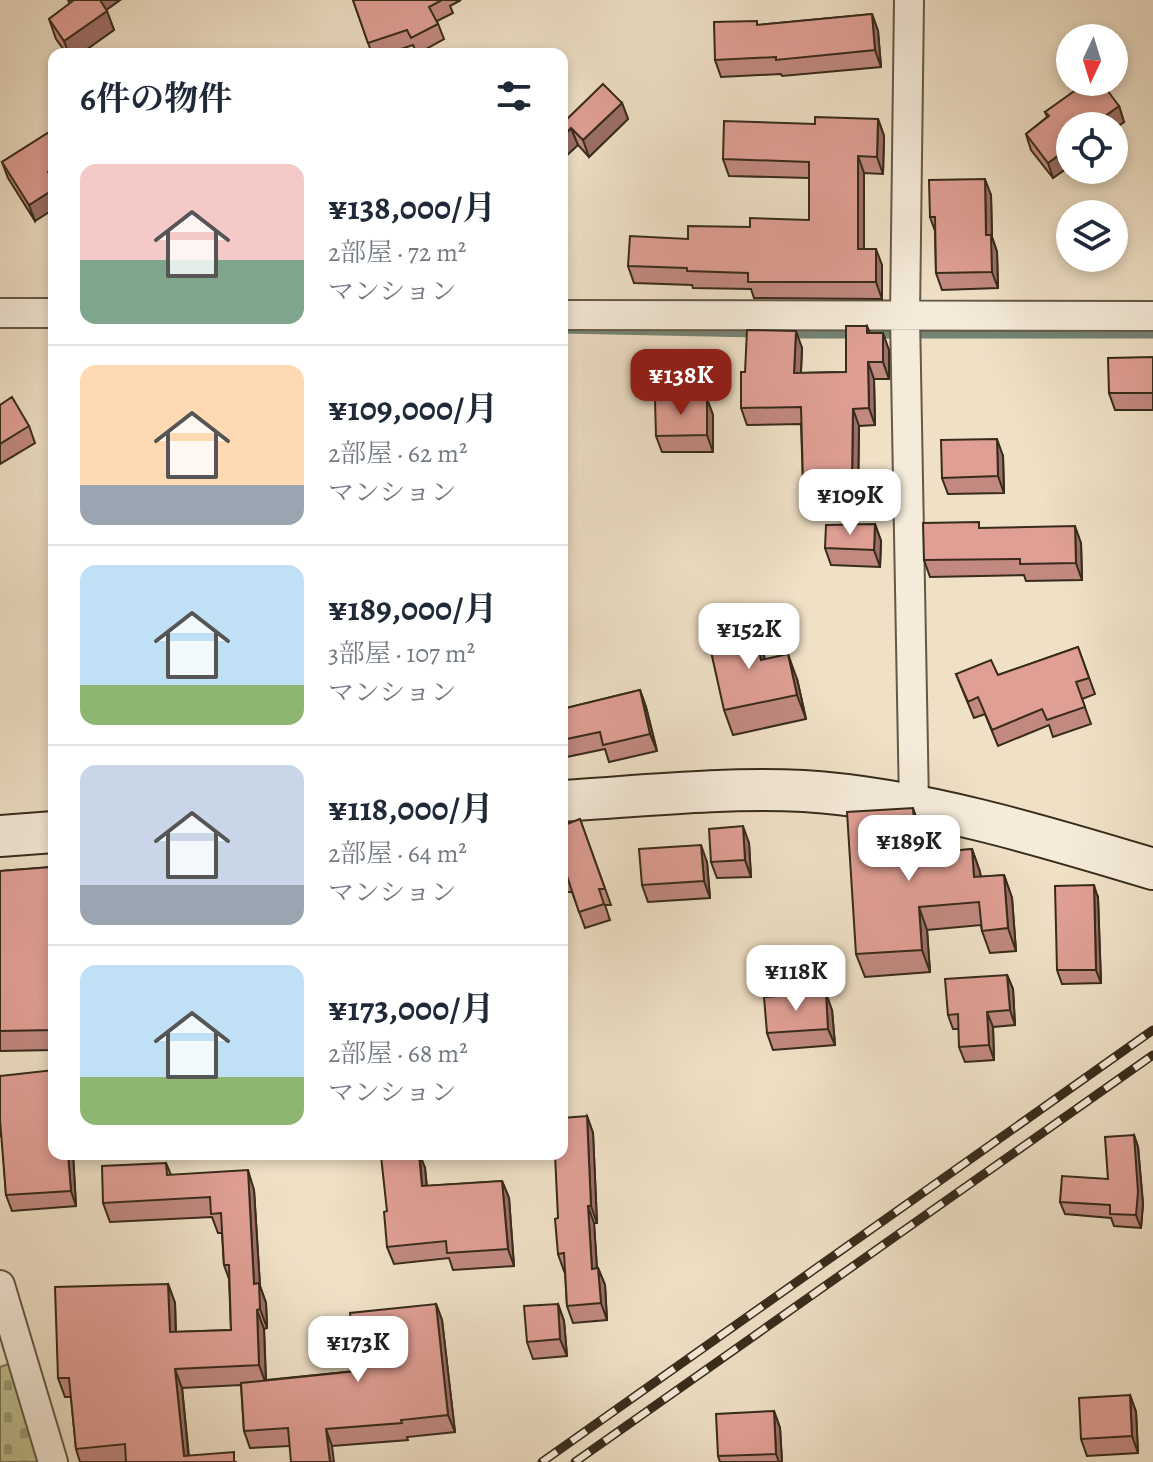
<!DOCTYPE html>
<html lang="ja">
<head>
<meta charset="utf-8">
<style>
	:root { --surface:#fff; --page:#f6f6f7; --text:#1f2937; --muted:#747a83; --line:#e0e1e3; --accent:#8f2418 }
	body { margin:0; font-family:Alegreya,"Noto Serif JP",serif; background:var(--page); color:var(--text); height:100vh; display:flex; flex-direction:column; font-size:30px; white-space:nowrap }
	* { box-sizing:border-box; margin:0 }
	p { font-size:26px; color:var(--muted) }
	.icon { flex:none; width:44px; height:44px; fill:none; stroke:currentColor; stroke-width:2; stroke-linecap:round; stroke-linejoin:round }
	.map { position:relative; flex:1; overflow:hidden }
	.side { position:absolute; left:48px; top:48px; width:520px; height:1112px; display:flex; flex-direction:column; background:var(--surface); border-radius:16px; box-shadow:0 4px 12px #0003 }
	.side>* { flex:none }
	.needle { width:52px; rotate:184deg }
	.controls { position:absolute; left:1056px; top:24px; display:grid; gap:16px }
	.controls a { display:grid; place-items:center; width:72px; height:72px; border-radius:50%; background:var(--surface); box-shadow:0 4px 12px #0003; font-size:40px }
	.price { position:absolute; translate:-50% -68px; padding:0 18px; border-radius:16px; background:#fff; color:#222; font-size:26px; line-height:52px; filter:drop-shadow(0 2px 4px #0008) }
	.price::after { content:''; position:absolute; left:50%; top:48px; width:24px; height:18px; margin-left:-12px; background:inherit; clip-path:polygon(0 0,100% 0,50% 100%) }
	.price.on { background:var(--accent); color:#fff }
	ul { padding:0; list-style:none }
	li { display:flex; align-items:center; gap:24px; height:200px; padding:0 32px }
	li+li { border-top:2px solid var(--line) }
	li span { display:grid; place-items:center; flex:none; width:224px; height:160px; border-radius:16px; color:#555 }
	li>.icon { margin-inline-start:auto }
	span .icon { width:96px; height:96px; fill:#fffc; stroke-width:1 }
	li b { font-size:34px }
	h2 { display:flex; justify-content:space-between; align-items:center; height:96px; padding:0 32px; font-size:34px }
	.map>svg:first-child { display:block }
</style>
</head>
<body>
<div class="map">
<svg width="1153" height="1462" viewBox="0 0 1153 1462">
	<defs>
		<pattern id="cemetery-stones" width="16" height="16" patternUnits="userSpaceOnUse" patternTransform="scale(2)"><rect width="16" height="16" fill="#bfc191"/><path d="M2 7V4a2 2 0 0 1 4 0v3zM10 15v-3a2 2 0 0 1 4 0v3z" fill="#9c9d76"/></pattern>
	</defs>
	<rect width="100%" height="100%" fill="#efe0c6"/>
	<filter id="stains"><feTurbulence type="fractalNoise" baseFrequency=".0025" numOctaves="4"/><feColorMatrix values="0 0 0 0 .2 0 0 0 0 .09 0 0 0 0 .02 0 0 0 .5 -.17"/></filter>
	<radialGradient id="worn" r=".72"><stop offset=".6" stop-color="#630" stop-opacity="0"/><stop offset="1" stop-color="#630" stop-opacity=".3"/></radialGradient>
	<!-- cemetery -->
	<path fill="url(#cemetery-stones)" stroke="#7b7656" stroke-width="2" d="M11,1363L39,1462H0V1367Z"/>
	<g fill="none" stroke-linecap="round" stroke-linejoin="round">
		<!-- stream -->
		<path stroke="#738374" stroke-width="9" d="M562,329L758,333
			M784,334H858
			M872,334H1153"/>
		<defs>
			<path id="street" d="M909,0L905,316L914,805
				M0,313H54
				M562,315L1153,316
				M0,1285L53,1462"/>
			<path id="secondary" d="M562,801C642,796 724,787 804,791C918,798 1044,836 1153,869
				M0,836L54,832"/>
		</defs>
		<!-- street casing -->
		<use href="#street" stroke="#655846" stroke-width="32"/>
		<!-- secondary casing -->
		<use href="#secondary" stroke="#372b1b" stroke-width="44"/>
		<!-- street -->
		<use href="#street" stroke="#f5ebda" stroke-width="28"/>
		<!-- secondary -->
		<use href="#secondary" stroke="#f5ebda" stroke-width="40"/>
		<defs>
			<path id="rail" d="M542,1462L1153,1030
				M575,1462L1153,1055"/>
		</defs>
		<!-- rail casing -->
		<use href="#rail" stroke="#372b1b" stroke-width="9"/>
		<!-- rail -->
		<use href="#rail" stroke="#f5ebda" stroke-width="6" stroke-dasharray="18" stroke-linecap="butt"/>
	</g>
	<!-- wall -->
	<path fill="#c18980" stroke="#372b1b" stroke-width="2" d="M68,0H120L106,10L114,30L80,54H67L56,39L49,19L70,4Z
		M353,0H461L450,6L453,13L437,21L444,39L417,54L413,45L386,54H372Z
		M872,14L878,31L881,67L782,76L781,74L721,77L715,60L758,25Z
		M622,103L628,119L589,157L578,145L565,121Z
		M1119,106L1124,122L1070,126V166L1053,178L1031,150L1026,134L1047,117L1045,112Z
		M878,119L884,136L883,174L864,173V249L882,265V299L754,298L751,289L693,288L692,285L634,283L628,266L688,239L750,227L809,220V178L729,176L723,159L815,124Z
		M54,129L35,221L8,178L2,162Z
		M991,195L992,237L997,252L998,288L942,290L936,273L935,231L930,217Z
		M867,326L870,333L889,350V379H874L875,425L859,426L858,497L809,498L803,482L801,424L747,425L741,408L745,372L802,348L801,373L846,372Z
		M1153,357V410H1115L1109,393Z
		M707,399L713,415V452H662L656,436Z
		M0,405L29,426L35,443L0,464Z
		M1003,456L1004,493L948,494L942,478Z
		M875,524L881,541L880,567L831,565L825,548Z
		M981,528L1081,543L1082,580L1026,581L1024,575L930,577L924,560Z
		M1078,647L1095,694L1082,699L1091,724L1053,737L1049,725L998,746L985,714L974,718L956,674L998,675Z
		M763,652L765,659L797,679L806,719L733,735L724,710Z
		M640,690L646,707L657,751L609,762L605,749L562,758V709Z
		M580,819L611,905H605L610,920L585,928L572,892H562V826Z
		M921,831L923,853L972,849L980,872L981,877L1004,875L1012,898L1016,951L990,953L982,931L981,925L927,930L930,972L865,977L856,954Z
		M749,843L751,877L717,878L711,862Z
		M707,862L710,898L648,902L642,885Z
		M51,867L54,875V1050L0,1051V871Z
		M1098,898L1101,983L1062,984L1057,970Z
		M1007,975L1013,989L1015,1025L993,1027L994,1060L965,1062L959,1047V1029H953L948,1015Z
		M832,1010L835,1045L773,1050L767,1033Z
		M0,1076L73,1154L76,1206L12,1211L6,1195L2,1136H0Z
		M587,1116L593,1133L597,1223H594L597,1268H598L605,1285L607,1320L573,1323L567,1306L565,1270L564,1271L558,1254V1218Z
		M1134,1135L1138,1147L1143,1204L1141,1228L1114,1226L1111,1218L1065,1214L1060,1202L1108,1179Z
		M166,1163L171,1175L254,1190L260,1286L266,1303L267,1328L264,1329L266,1380L356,1371L436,1304L442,1320L455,1432L407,1437L408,1440L332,1446H290L250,1448L244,1431L241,1385L182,1388L189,1456L237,1462H80L76,1449L71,1397H65L58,1378L168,1284L175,1303L176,1332L231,1330L229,1279L224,1265L222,1233H218L212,1217L110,1222L103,1203Z
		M425,1168L427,1186L502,1181L509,1198L514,1266L453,1270L449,1258L394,1264L387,1247V1211Z
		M558,1304L564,1321L567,1356L533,1359L527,1342Z
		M1130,1395L1136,1412L1138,1453L1087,1456L1081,1439Z
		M774,1411L780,1428L782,1462H720L718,1456Z"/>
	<!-- shaded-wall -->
	<path fill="#9d6f68" stroke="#372b1b" stroke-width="2" d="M97,0H120L102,13Z
		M107,11L114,30L80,54H69L64,41Z
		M872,14L878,31L881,67L875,50Z
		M622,103L628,119L589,157L583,140Z
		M1119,106L1124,122L1114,129V126H1091Z
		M878,119L884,136L883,174L877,157Z
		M571,128L578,145L562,160V138Z
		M1070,147V166L1053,178L1048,163Z
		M858,156L864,173V265L858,249Z
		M54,168V189L48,172Z
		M985,179L991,195L992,237L997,252L998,288L992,272L986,235Z
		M54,189V209L35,221L29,205Z
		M876,249L882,265V299L876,282Z
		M796,331L802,348L800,390L794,373Z
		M883,333L889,350V379L883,362Z
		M868,362L874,379L875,425L869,408Z
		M707,399L713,415V452L707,435Z
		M853,409L859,426L858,497L852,480Z
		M997,439L1003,456L1004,493L998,476Z
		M875,524L881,541L880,567L874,550Z
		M1075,526L1081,543L1082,580L1076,563Z
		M754,628L763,652L770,684L761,660Z
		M788,654L797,679L806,719L797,695Z
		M640,690L646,707L657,751L650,734Z
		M913,808L921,831L924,877L916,854Z
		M743,826L749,843L751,877L745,860Z
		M701,845L707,862L710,898L704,881Z
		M972,849L980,872L983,900L974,877Z
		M51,867L54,875V893L53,890Z
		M1004,875L1012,898L1016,951L1008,928Z
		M1094,885L1098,898L1101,983L1096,970Z
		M919,907L927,930L930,972L922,950Z
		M1007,975L1013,989L1015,1025L1010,1010Z
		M826,993L832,1010L835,1045L828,1029Z
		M987,1012L993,1027L994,1060L989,1045Z
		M587,1116L593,1133L597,1223L591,1206Z
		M1134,1135L1138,1147L1143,1204L1141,1228L1136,1215Z
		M68,1154H73L76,1206L71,1191Z
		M420,1154L425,1168L428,1203L422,1186Z
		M248,1170L254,1190L260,1286L266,1303L267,1328L260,1309L254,1284Z
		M502,1181L509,1198L514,1266L508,1249Z
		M588,1206L594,1223L598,1286L592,1269Z
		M598,1268L605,1285L607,1320L601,1303Z
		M168,1284L175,1303L176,1351L170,1332Z
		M436,1304L442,1320L455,1432L448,1415Z
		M558,1304L564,1321L567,1356L560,1339Z
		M257,1310L264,1329L266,1384L259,1365Z
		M175,1369L182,1388L189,1462L184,1456Z
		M1130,1395L1136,1412L1138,1453L1132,1436Z
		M774,1411L780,1428L782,1462H779L776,1454Z
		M326,1429L332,1446L334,1462H330Z"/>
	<!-- building -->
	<path fill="#e09f95" stroke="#372b1b" stroke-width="2" d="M74,0H100L107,11L64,41L49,19Z
		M353,0H442L429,7L438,24L411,38L407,30L368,43Z
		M872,14L875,50L776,60V57L715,60L714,22L757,21V25Z
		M1087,82H1101L1119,106L1091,126H1070V147L1048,163L1026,134L1049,116L1045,112Z
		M603,84L622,103L583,140L571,128L562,138V118L565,121Z
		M815,117L878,119L877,157L858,156V249H876V282H748V273L687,271V268L628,266L630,236L688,239V226L750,227V218L809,220V162L723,159L724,121L815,124Z
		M54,129V168L48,172L54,182V189L29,205L2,162Z
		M985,179L986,235H991L992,272L936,273L935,217H930L929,180Z
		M846,326H867V333H883V362H868L869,408L853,409L852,480L803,482L801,407L741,408V372H745L747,330L796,331L794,373L846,372Z
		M1153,357V393H1109L1108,358Z
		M12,397L29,426L0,444V405Z
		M707,399V435L656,436L655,400Z
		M997,439L998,476L942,478L941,440Z
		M979,522V528L1075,526L1076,563L1020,564V559L924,560L923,523Z
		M875,524L874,550L825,548L826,525Z
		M754,628L761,660L788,654L797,695L724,710L708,638Z
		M1078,647L1089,678L1076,682L1085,707L1047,720L1042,709L992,730L978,697L968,702L956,674L991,660L998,675Z
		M640,690L650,734L603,745L600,732L562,740V709Z
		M913,808L916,854L972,849L974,877L1004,875L1008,928L982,931L979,902L919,907L922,950L856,954L847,812Z
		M580,819L605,889H599L604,904L579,912L567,876H562V826Z
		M743,826L745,860L711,862L709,829Z
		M701,845L704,881L642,885L639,849Z
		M51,867L53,890H54V1030L0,1031V871Z
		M1094,885L1096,970H1057L1055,886Z
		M1007,975L1010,1010L987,1012L989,1045L959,1047L958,1014L948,1015L945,979Z
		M826,993L828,1029L767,1033L764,997Z
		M54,1070V1154H68L71,1191L6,1195L0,1120V1076Z
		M587,1116L591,1206H588L592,1269L598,1268L601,1303L567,1306L564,1253L558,1254L555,1219L558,1218L555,1154H562V1118Z
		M1134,1135L1138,1192L1136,1215L1110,1214V1205L1060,1202L1062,1176L1108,1179L1105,1137Z
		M397,1154H419L422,1186L502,1181L508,1249L447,1253L446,1241L387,1247L384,1212L387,1211L381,1156Z
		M166,1163L167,1175L248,1170L254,1284L259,1283L260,1309L257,1310L259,1365L175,1369L184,1456L234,1452V1462H126L125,1444L76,1449L69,1378H58L55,1287L168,1284L170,1332L231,1330L229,1265H224L221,1213L211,1214L210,1197L103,1203L102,1166Z
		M436,1304L448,1415L401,1420L402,1423L326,1429L330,1462H291L288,1428L244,1431L241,1383L356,1371L350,1313Z
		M558,1304L560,1339L527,1342L524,1306Z
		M1130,1395L1132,1436L1081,1439L1079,1398Z
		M774,1411L776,1454L718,1456L716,1414Z"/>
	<rect width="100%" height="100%" filter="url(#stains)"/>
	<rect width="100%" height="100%" fill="url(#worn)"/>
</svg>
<div class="controls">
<a><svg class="needle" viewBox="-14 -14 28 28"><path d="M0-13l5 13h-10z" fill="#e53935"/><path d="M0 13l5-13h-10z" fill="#747a83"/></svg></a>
<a><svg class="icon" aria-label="locate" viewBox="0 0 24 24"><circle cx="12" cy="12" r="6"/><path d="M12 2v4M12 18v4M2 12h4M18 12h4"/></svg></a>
<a><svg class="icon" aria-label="layers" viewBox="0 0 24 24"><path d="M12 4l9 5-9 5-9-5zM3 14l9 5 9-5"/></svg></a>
</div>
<b class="price on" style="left:681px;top:417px">¥138K</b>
<b class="price" style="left:850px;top:537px">¥109K</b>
<b class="price" style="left:749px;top:671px">¥152K</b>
<b class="price" style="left:909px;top:883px">¥189K</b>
<b class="price" style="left:796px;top:1013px">¥118K</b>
<b class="price" style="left:358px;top:1384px">¥173K</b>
<section class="side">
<h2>6件の物件<svg class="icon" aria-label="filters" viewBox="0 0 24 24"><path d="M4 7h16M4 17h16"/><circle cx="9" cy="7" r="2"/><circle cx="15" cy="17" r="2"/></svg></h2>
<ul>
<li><span style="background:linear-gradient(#f6c9c9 60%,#7fa58c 0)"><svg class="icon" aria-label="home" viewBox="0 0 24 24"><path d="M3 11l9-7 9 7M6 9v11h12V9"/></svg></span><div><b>¥138,000/月</b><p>2部屋 · 72 m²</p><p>マンション</p></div></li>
<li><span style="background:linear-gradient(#ffd9b3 75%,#9aa5b1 0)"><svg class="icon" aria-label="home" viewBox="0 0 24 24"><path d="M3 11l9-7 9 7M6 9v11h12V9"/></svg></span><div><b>¥109,000/月</b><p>2部屋 · 62 m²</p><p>マンション</p></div></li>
<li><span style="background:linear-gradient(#bfe0f5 75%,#8fb573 0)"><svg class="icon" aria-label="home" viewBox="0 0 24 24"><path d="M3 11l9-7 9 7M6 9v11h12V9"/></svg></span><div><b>¥189,000/月</b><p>3部屋 · 107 m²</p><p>マンション</p></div></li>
<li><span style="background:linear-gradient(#c9d6e8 75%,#9aa5b1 0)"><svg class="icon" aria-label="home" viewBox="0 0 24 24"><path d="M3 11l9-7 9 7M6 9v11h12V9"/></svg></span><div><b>¥118,000/月</b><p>2部屋 · 64 m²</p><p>マンション</p></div></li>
<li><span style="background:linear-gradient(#bfe0f5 70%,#8fb573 0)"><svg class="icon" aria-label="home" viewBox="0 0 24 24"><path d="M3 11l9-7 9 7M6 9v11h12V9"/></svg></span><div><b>¥173,000/月</b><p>2部屋 · 68 m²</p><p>マンション</p></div></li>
</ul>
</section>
</div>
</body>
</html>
